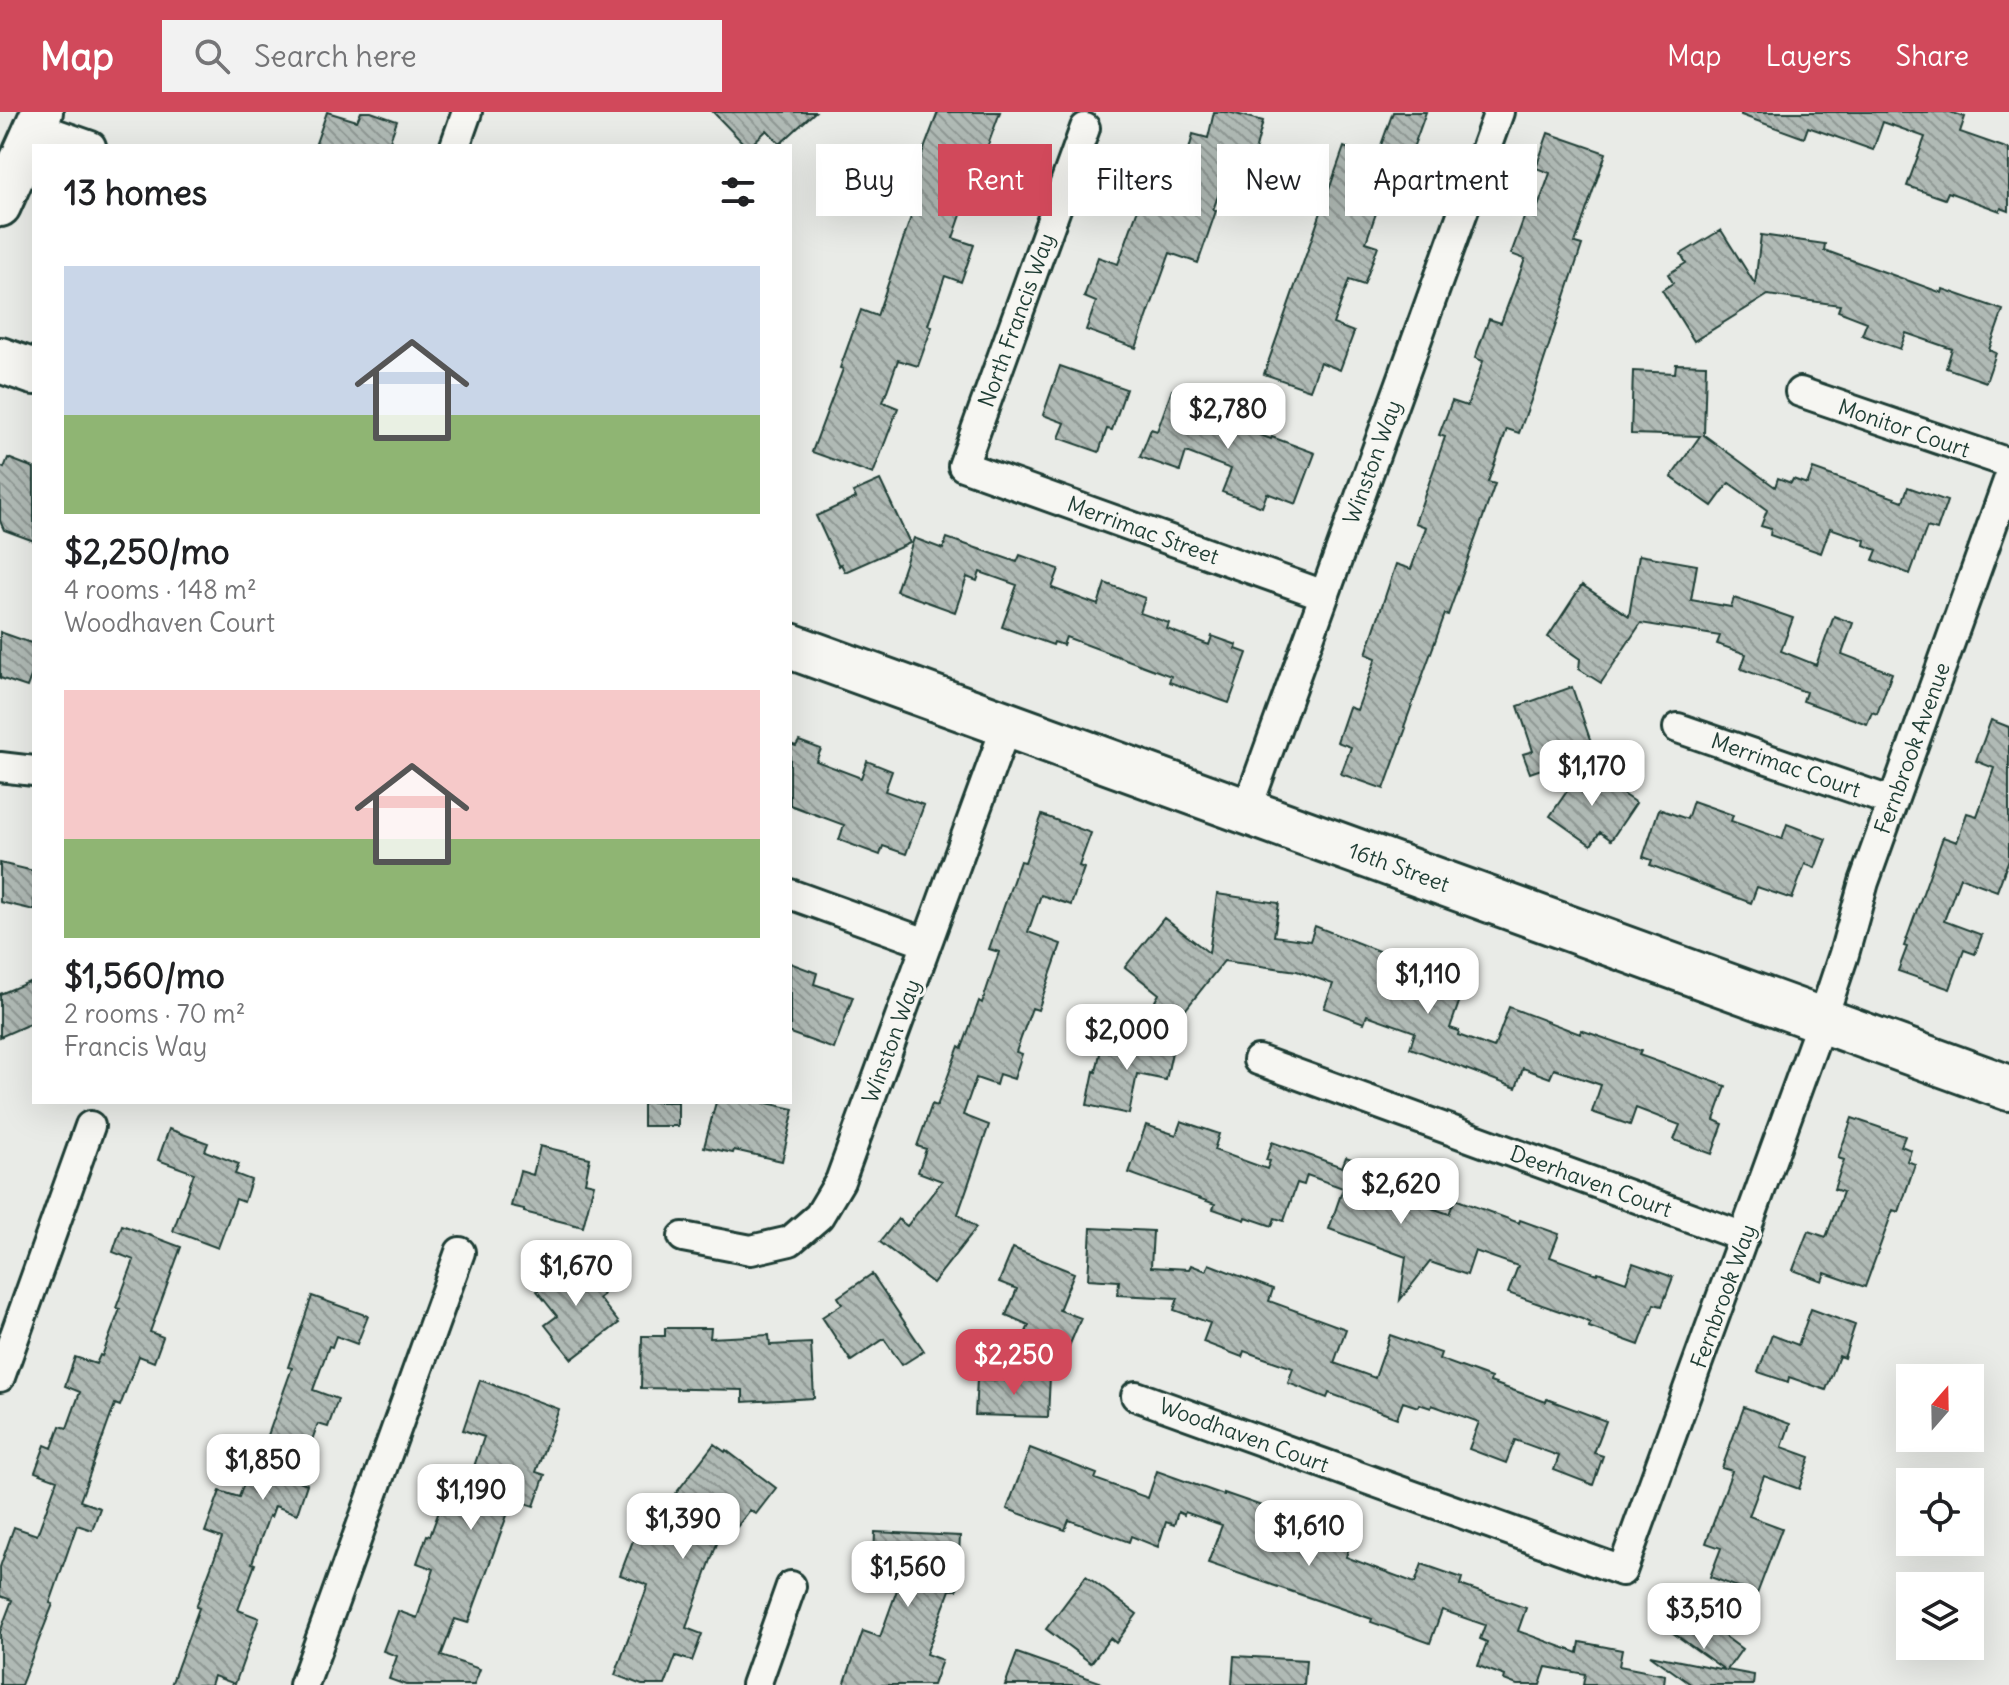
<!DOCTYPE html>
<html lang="en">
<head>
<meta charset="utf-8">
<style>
	:root { --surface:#fff; --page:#f2f2f2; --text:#202124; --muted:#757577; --accent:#d1495b }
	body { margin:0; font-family:Delius,sans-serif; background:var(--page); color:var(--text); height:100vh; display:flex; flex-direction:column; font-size:30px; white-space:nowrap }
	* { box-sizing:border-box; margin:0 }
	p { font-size:26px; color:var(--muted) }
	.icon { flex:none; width:44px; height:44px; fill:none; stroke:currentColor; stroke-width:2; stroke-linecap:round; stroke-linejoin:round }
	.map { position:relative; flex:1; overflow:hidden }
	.drawer { position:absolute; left:32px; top:32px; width:760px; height:960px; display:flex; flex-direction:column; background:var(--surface); border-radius:0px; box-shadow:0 8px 32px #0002 }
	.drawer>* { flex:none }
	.top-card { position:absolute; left:816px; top:32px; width:760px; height:72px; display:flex; gap:16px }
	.needle { width:52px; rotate:20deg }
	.fabs { position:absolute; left:1896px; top:1252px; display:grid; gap:16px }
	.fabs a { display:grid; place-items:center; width:88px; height:88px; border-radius:0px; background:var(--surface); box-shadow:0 8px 32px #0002; font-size:40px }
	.price { position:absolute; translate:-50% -68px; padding:0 18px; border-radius:16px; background:#fff; color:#222; font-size:26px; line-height:52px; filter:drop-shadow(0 2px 4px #0008) }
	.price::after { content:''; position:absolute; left:50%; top:48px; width:24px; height:18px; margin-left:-12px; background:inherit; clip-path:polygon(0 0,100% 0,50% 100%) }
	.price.active { background:var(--accent); color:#fff }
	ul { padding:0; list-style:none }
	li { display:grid; align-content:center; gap:16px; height:424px; padding:0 32px }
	li span { display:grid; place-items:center; height:248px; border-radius:0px; color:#555 }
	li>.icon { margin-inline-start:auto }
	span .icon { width:144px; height:144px; fill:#fffc; stroke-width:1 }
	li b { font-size:34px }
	h2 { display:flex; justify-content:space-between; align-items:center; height:96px; padding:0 32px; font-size:34px }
	.pill { padding:0 28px; border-radius:0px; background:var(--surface); box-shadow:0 8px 32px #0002; font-size:28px; line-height:72px }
	.pill.active { background:var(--accent); color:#fff }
	header { display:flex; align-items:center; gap:48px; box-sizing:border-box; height:112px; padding:0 40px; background:var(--accent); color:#fff }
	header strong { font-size:38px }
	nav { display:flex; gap:44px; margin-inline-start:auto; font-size:28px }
	.search { width:560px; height:72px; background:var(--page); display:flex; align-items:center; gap:20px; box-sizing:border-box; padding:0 28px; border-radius:0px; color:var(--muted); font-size:30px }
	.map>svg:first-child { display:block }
</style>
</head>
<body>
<header>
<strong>Map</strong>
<div class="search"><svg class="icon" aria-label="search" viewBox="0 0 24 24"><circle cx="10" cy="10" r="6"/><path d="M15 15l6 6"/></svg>Search here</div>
<nav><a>Map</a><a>Layers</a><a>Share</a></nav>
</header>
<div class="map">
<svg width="2009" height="1573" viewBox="0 0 2009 1573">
	<defs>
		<pattern id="building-back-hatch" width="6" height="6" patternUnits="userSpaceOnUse" patternTransform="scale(2)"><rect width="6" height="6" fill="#b0bab5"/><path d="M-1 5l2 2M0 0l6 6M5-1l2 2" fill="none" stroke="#8f9894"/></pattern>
	</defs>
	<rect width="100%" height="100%" fill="#e9ebe7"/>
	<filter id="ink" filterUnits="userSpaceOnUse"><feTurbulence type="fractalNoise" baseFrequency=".0125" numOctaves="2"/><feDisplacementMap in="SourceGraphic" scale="16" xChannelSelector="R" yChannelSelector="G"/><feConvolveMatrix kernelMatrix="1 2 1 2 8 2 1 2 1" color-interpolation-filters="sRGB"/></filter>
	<g filter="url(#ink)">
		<!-- building -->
		<path fill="url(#building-back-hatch)" stroke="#1f3d34" stroke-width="2" d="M327,0L357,9L361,0H371L397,9L388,34H382L366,29L364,34H315Z
			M713,0H815L780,32L767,18L750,34H746Z
			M938,0H1000L984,44L998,49L983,89L968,83L953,126L974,133L961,170L945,164L928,213L932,215L918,254L898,248L883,290L898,296L873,362L812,340L843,257L840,256L861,198L877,204L915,93L908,90L911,83L907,82Z
			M1214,0H1228L1263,9L1248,67L1226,62L1213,98L1216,99L1198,151L1170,141L1136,236L1086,218L1096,190L1084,185L1098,145L1118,152L1139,94L1157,100L1166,74L1179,78L1193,22L1208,26Z
			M1393,0H1426L1408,50L1415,53L1401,91L1382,84L1366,130L1378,134L1364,173L1349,168L1333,212L1354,220L1340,258L1320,250L1310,278L1264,262L1344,35L1376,47Z
			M1741,0H1950L1965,5L1960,20L2009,37V99L2001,96L2000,99L1948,80L1945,87L1907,74L1925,25L1883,10L1873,38L1808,15L1804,26L1741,3Z
			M1548,21L1606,41L1575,131L1582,133L1531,288L1519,321L1507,317L1488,370L1495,372L1448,503L1445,502L1404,615L1406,616L1384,677L1341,662L1351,635L1337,630L1349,595L1357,598L1376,546L1366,542L1396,452L1411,457L1426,415L1415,411L1445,325L1439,323L1452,289L1467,294L1483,249L1475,246L1489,207L1501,211L1525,147L1511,142L1525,103L1534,106L1550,61L1536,56Z
			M1721,118L1755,172L1761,123L1825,132L1824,138L1942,181L1943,177L2003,198L1989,238L1996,241L1986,270L1946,256L1952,237L1906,221L1900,237L1862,223L1867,210L1838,199L1840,193L1768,183L1694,229L1662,178L1673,171L1668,162L1686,151L1681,142Z
			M1676,252L1706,253L1704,323L1775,375L1778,366L1791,371L1793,367L1807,372L1813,357L1903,389L1908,375L1947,389L1937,418L1927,415L1910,462L1873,448L1877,438L1864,433L1865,428L1830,416L1821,441L1770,423L1771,417L1761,414L1767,398L1729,371L1712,394L1671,365L1700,324L1631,322L1633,259L1675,261Z
			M1060,254L1126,277L1112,318L1107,317L1099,340L1059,326L1065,311L1043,303Z
			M1172,278L1224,296L1222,299L1230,302L1226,311L1271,327L1272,325L1315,341L1296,392L1267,381L1262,395L1222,380L1231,357L1186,340L1180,359L1140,345L1151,317L1157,319Z
			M8,346L34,356V429L4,418L0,409V354L4,356Z
			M880,368L910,431L845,460L841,452L839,454L816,404L856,386L853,380Z
			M914,426L943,437L947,426L1017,450L1020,443L1059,457L1052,476L1098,493L1105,471L1145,486L1140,501L1169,511L1167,517L1209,533L1212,524L1237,533L1236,537L1247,541L1229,591L1169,570L1171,564L1066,525L1063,533L1054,530L1053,533L1002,515L1017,473L980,460L977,469L967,465L955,500L896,479Z
			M1639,443L1697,453L1691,488L1731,495L1734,486L1793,506L1781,539L1816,553L1834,504L1853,511L1842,542L1892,561L1877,602L1872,600L1867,612L1803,589L1806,580L1741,557L1746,542L1717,532L1720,524L1641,511L1601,571L1579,557L1580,547L1548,525L1582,473L1629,504Z
			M0,520L34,532V556L27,575L0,566Z
			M1572,575L1594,639L1530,661L1523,642L1533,639L1518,594Z
			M1991,608L2009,615V747L1997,779L1960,765L1944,809L1982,823L1975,842L1964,838L1950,877L1898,859L1907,835L1904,834L1943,725L1957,730L1967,701L1977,704L1994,656L1976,649Z
			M799,629L821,637L816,649L861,666L867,649L892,659L885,679L924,693L906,742L883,734L880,743L839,728L844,713L790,693V632L796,634Z
			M1583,656L1636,691L1611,728L1600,720L1591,733L1550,704Z
			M1693,689L1733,703L1731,709L1782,727L1787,712L1826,727L1815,756L1805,752L1792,787L1757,775L1751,791L1650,753L1652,748L1643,745L1659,697L1687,707Z
			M1042,703L1091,721L1079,754L1084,756L1071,793L1041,783L1028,820L1061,832L1038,898L1032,896L1016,940L1022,942L1014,967L999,962L996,973L976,966L963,1003L989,1013L958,1102L976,1116L933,1171L880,1130L898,1107L907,1114L942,1069L918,1060L926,1037L917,1034L932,992L937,994L959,934L962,936L979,889L982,891L999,840L989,837L1020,749L1025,750Z
			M0,751L34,759V798L0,790Z
			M1217,782L1279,791L1274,824L1310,829L1315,814L1394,845L1390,856L1462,882L1450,916L1459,919L1458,923L1494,936L1509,895L1580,922L1581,918L1641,939L1639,943L1726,974L1714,1008L1723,1012L1712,1042L1674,1028L1680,1013L1636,996L1630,1013L1592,1000L1601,973L1554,957L1550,966L1523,956L1516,976L1410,936L1415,920L1367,903L1364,911L1324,896L1333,872L1297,859L1224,849L1178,907L1155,889L1159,882L1125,855L1164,806L1209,841Z
			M790,851L817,861L814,872L853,885L834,937L790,921Z
			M29,870L34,881V910L0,925V882Z
			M1144,925L1174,931L1166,968L1137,962L1129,1002L1087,993L1094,959L1096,960L1102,932L1127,937L1129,929L1142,932Z
			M643,990H678V1014H643Z
			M716,990H762L794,997L782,1049L734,1038L733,1041L704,1035Z
			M1852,1006L1905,1024L1901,1034L1911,1038L1907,1049L1915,1052L1899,1100L1893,1098L1865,1175L1825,1161L1822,1169L1793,1158L1808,1119L1826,1125L1843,1080L1834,1077L1844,1048L1838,1046Z
			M1181,1009L1219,1022L1214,1038L1267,1057L1270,1049L1266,1048L1272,1030L1342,1055L1346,1045L1387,1059L1380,1079L1420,1093V1092L1449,1102L1455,1087L1519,1111L1520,1108L1559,1122L1550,1145L1597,1162L1598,1160L1626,1170L1633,1151L1673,1165L1662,1194L1654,1192L1639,1233L1589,1215L1590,1211L1582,1207L1508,1181L1518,1154L1475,1139L1467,1163L1430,1150L1400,1188L1406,1145L1329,1117L1343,1076L1307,1063L1304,1073L1297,1071L1284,1109L1275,1106L1272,1114L1246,1105L1245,1108L1213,1097L1215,1092L1129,1061L1146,1013L1176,1023Z
			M169,1017L208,1031L205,1039L239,1052L235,1062L251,1068L244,1090L236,1087L218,1136L173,1119L194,1061L158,1048Z
			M540,1034L590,1046L585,1070L594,1072L583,1115L524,1100V1097L511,1094L520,1059L533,1063Z
			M122,1113L181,1135L150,1220L163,1225L154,1250L139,1244L120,1294L115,1292L80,1389L100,1396L92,1418L77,1413L50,1491L53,1492L21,1573H0V1520L12,1488L0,1484V1455L14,1415L37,1423L57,1368L35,1360L45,1333L52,1336L60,1314L67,1316L80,1280L65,1274L75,1245L96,1252L100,1243L102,1244L120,1197L116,1196L134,1148L113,1140Z
			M1091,1116L1153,1119L1151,1155L1189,1157L1191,1153L1206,1159L1209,1152L1273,1177L1269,1189L1346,1217L1334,1251L1375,1266L1390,1223L1441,1241L1439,1247L1491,1266L1490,1270L1546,1290L1547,1287L1606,1309L1594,1341L1603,1344L1593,1373L1554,1358L1559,1344L1515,1328L1506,1351L1469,1337L1479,1310L1432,1293L1431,1296L1419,1292L1418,1295L1403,1290L1397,1306L1329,1281L1327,1286L1288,1271L1293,1256L1244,1239L1242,1245L1203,1230L1210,1211L1174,1198L1178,1186L1118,1183L1119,1169L1088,1167Z
			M1013,1136L1074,1161L1059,1198L1081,1206L1065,1244L1036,1232L1039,1225L1026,1220L1029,1213L1006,1203L1017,1177L999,1170Z
			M572,1144L603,1183L599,1186L619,1211L572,1247L545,1213L557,1204L537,1179L552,1168L548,1163Z
			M872,1162L924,1239L902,1253L884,1227L851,1249L822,1205L842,1192L838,1185Z
			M312,1184L368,1204L357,1232L336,1224L332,1235L329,1234L313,1278L338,1287L328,1315L318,1312L297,1368L307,1372L297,1402L275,1394L271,1405L269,1404L252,1451L255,1452L238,1498L259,1506L235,1572L214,1564L211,1573H171L199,1496L196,1495L222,1426L205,1420L220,1379L239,1385L251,1352L257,1354L292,1256L288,1255Z
			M1811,1197L1855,1213L1844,1246L1839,1244L1826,1278L1789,1265L1788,1270L1758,1260L1772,1223L1798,1233Z
			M665,1216H711L710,1226L769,1223L770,1233L811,1231L814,1286L743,1290V1278L641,1276L642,1224H665Z
			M1020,1262L1050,1264L1048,1305L975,1303L977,1267L1020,1269Z
			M480,1268L559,1297L536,1360L545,1363L534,1394L513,1387L468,1511L455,1507L441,1544L480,1557L474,1573H406L389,1567L397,1544L383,1539L398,1499L417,1506L434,1457L417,1451L427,1423L430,1424L450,1369L467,1375L484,1325L463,1318Z
			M1744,1295L1790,1312L1782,1335L1810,1345L1799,1377L1764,1364L1749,1404L1782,1416L1757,1482L1710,1465L1721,1436L1706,1431L1732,1359L1722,1356Z
			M714,1332L725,1340L726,1338L776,1376L756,1402L750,1398L730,1424L722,1418L686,1516L702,1522L692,1549L676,1544L665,1573H642L615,1563L648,1473L620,1463L643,1402L658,1408L660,1402Z
			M1030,1336L1097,1362L1095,1367L1148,1386L1157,1359L1224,1383V1381L1265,1395L1258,1414L1307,1431L1312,1417L1351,1430L1346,1445L1415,1471L1422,1452L1462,1466L1460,1473L1526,1496L1518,1519L1578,1541L1580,1530L1622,1538L1619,1554L1665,1563L1664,1573H1583L1585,1562L1546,1555L1540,1573H1517L1504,1568L1505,1564L1478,1554L1487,1530L1480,1527L1485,1513L1442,1498L1430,1531L1371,1510L1372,1507L1208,1451L1222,1413L1185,1400L1184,1403L1178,1400L1174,1413L1166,1410L1158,1435L1131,1424L1129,1430L1069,1408L1065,1418L1007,1397Z
			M875,1420L960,1424L957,1478H950L926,1542L942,1548L933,1573H844L863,1519L880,1525L898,1475L873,1474Z
			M1086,1464L1137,1502L1116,1531L1110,1526L1091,1551L1046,1517Z
			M1686,1488L1708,1504L1704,1509L1742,1537L1727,1558L1754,1563L1753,1573H1692L1650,1543L1725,1558L1666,1516Z
			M1017,1541L1100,1570L1099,1573H1005Z
			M1234,1544L1306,1548L1304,1573H1232Z"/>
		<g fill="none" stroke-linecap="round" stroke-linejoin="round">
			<defs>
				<path id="street" d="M37,15L91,34
					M1085,16L963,354L1324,483
					M455,34L467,0
					M1800,280L2009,351
					M1678,616L1893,690
					M0,655L34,659
					M1246,700L1499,0
					M790,782L926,831
					M1258,948L1744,1125
					M683,1125L751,1138L790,1129L819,1104L840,1069L1007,612
					M0,1265L90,1014
					M1136,1284L1622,1459L1822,908L1844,842L1864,770L2009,366
					M304,1573L460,1140
					M756,1573L791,1474"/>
				<path id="secondary" d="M0,94L42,0"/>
				<path id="primary" d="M0,248L34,260
					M790,534L2009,976"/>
			</defs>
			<!-- street casing -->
			<use href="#street" stroke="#1f3d34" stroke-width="34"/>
			<!-- secondary casing -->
			<use href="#secondary" stroke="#1f3d34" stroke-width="46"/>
			<!-- primary casing -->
			<use href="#primary" stroke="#1f3d34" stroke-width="50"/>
			<!-- street -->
			<use href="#street" stroke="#f6f6f2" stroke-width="28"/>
			<!-- secondary -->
			<use href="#secondary" stroke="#f6f6f2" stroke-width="40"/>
			<!-- primary -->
			<use href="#primary" stroke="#f6f6f2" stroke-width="44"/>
		</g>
	</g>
	<g text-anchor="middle" stroke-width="6" stroke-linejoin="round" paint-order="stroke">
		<!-- street labels -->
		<g font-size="22" fill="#1f3d34" stroke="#f6f6f2">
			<text transform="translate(1016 208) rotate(-70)" y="8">North Francis Way</text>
			<text transform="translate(1904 316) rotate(19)" y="8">Monitor Court</text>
			<text transform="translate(1372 350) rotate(-70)" y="8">Winston Way</text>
			<text transform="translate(1143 418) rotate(20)" y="8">Merrimac Street</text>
			<text transform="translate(1912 636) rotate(-70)" y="8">Fernbrook Avenue</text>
			<text transform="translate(1786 653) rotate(19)" y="8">Merrimac Court</text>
			<text transform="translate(1399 755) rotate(20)" y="8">16th Street</text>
			<text transform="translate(891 929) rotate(-70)" y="8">Winston Way</text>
			<text transform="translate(1591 1069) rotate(20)" y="8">Deerhaven Court</text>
			<text transform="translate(1723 1184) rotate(-70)" y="8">Fernbrook Way</text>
			<text transform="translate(1244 1323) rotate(20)" y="8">Woodhaven Court</text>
		</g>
	</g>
</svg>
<div class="fabs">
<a><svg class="needle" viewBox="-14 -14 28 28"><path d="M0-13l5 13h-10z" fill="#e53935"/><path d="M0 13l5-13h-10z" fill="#757577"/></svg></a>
<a><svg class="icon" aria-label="locate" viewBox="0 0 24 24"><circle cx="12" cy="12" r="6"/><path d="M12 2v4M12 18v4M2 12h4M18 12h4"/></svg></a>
<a><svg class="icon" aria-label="layers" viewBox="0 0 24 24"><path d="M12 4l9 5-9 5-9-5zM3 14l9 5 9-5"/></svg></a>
</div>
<b class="price" style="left:1228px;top:339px">$2,780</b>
<b class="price" style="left:1592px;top:696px">$1,170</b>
<b class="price" style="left:1428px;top:904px">$1,110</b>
<b class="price" style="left:1127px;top:960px">$2,000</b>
<b class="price" style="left:1401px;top:1114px">$2,620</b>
<b class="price" style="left:576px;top:1196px">$1,670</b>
<b class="price active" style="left:1014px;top:1285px">$2,250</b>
<b class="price" style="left:263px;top:1390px">$1,850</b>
<b class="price" style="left:471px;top:1420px">$1,190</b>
<b class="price" style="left:683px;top:1449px">$1,390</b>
<b class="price" style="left:1309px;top:1456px">$1,610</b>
<b class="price" style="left:908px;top:1497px">$1,560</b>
<b class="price" style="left:1704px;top:1539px">$3,510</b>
<div class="top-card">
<a class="pill">Buy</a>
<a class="pill active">Rent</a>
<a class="pill">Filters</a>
<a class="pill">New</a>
<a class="pill">Apartment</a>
</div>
<section class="drawer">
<h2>13 homes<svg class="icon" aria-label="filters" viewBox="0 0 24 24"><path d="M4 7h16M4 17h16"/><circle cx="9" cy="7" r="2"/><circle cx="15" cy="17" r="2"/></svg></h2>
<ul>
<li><span style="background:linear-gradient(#c9d6e8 60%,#8fb573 0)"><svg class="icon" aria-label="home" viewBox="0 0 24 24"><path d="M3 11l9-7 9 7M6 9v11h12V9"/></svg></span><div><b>$2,250/mo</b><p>4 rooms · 148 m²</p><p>Woodhaven Court</p></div></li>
<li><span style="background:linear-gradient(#f6c9c9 60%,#8fb573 0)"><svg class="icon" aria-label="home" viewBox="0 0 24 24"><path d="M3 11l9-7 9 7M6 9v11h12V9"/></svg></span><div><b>$1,560/mo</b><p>2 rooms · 70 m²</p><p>Francis Way</p></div></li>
</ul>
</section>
</div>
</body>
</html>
